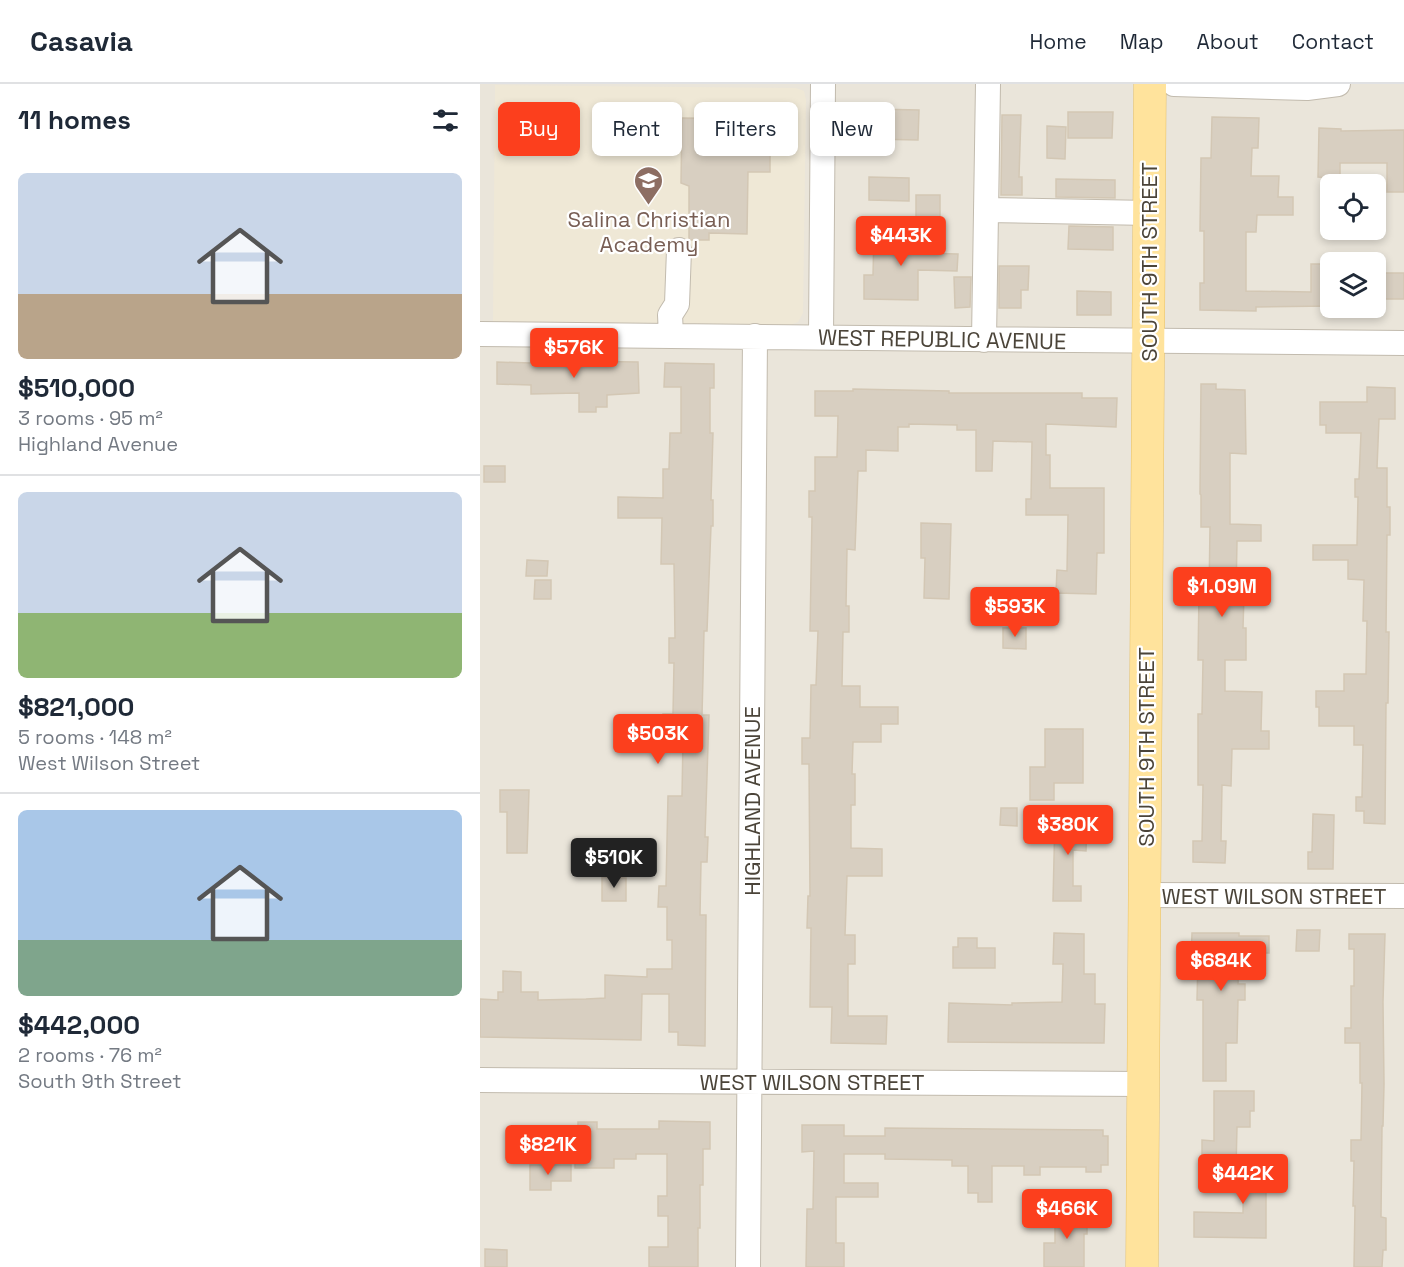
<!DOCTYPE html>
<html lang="en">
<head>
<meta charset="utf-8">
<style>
	:root { --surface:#fff; --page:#f6f6f7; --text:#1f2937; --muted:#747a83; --line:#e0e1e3; --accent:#fc3f1d }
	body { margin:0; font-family:"Space Grotesk",sans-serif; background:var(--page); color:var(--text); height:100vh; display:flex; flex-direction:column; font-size:22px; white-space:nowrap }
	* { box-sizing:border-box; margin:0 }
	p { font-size:20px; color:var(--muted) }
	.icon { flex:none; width:33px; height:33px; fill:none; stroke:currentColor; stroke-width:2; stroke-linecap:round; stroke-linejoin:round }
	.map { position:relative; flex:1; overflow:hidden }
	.drawer { display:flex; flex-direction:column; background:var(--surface); width:480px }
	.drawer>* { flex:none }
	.banner { position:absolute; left:18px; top:18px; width:570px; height:54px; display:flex; gap:12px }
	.tools { position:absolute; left:840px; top:90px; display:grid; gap:12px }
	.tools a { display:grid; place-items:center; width:66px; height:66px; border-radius:9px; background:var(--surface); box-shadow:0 3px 9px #0003; font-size:30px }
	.price { position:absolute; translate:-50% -51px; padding:0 14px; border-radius:6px; background:var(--accent); color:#fff; font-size:20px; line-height:39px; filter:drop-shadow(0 2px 3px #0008) }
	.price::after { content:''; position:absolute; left:50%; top:36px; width:18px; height:14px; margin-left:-9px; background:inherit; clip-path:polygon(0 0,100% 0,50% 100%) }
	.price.selected { background:#222; color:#fff }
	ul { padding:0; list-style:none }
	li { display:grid; align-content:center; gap:12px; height:318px; padding:0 18px }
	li+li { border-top:2px solid var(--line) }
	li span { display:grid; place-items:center; height:186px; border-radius:9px; color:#555 }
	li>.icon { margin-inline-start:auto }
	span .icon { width:108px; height:108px; fill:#fffc; stroke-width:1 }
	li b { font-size:26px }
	h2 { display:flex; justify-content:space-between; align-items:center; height:72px; padding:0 18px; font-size:26px }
	.chip { padding:0 21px; border-radius:9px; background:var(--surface); box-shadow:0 3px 9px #0003; font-size:21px; line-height:54px }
	.chip.selected { background:var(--accent); color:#fff }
	header { display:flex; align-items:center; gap:36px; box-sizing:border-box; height:84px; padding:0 30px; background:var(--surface); border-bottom:2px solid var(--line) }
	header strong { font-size:28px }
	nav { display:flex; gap:33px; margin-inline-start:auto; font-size:21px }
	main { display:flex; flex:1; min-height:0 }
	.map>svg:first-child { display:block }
</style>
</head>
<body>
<header>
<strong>Casavia</strong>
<nav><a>Home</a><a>Map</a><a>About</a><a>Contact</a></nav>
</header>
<main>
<section class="drawer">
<h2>11 homes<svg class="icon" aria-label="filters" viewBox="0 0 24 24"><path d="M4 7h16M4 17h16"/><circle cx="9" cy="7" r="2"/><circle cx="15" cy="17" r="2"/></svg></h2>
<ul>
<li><span style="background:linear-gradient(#c9d6e8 65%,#b9a48a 0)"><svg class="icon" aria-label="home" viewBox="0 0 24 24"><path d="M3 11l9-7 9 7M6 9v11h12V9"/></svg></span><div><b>$510,000</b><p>3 rooms · 95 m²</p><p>Highland Avenue</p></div></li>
<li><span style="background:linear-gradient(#c9d6e8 65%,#8fb573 0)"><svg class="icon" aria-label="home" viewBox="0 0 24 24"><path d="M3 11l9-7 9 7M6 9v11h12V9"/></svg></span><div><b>$821,000</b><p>5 rooms · 148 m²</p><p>West Wilson Street</p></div></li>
<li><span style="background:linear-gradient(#a9c7e8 70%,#7fa58c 0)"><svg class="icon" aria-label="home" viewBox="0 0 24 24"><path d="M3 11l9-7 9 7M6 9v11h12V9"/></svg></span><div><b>$442,000</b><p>2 rooms · 76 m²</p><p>South 9th Street</p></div></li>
</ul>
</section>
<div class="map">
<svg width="924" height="1183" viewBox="0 0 924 1183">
	<rect width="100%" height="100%" fill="#f6f3ec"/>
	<!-- residential -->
	<path fill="#eae5da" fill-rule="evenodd" d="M0,0H924V1183H0ZM850,100H896V146H850ZM850,178H896V224H850Z"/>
	<!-- education -->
	<path fill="#efe8d6" d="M15,1L316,4L324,7L326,16L323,229L318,238L310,241L13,238Z"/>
	<!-- building -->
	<path fill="#d8cfc1" stroke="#d3c7b4" stroke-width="1.5" d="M392,25L439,26L438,56L391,55Z
		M588,28H633L632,54H588Z
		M522,31H541L539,93H542V111H521Z
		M732,33L779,34L778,64H772L771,92H799L798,113H813V131H777L776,148H766V207L831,208V180H850V222L776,223V227L720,226V199H724V147H720L721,74H731Z
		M202,34L290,35V88H268L267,150L229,149V156H209V102L201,99Z
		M567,42L586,43L585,75L567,74Z
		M839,44L861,45V47L924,46V108H907V79H860V94L838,93Z
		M389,93L429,94V117L389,116Z
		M576,95L635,96V114L576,113Z
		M436,111H460V134H436Z
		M589,142L633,143V166L588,165Z
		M394,149L435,150V169L478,170L477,187L438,186V216L384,215V191H393Z
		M519,182H549L548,206H541V224H519Z
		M896,189H924V215H896Z
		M474,193H491L490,223L475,224Z
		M597,207L631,208V231H597Z
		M90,277L158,278L159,309L127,311V323H116V328H99V309L51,310V301L17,300V278L51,279V278Z
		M185,279L234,280V304H230V349H233L231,416H233V442H231L227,547H224L223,593L222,631H229L225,753H228L227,778H221L220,831H226L225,962L198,961V948H189V910H162L161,956L0,953V915L18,916V908H23V887L41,888V908H58V916L106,915L125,914V891L167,893V885H192V856H187V823H178L179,802H186L188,712H202L203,655H183V630H193L194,579H189V554H195L194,480H181L182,434H138V413L183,414V385H189L190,349H201V303H184Z
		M721,300H736V305L765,306L766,370L750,369V440L781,441V457H757L756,510L764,511L763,544H766V576H745V607L782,608L781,647H789V665H752L751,702L742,701L741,757H746L745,779L713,778V757H722L723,701H718V630H722L723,576H718L719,509L729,510L730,443H721V411L720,410Z
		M887,303L915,304V335H899L897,384H907V423H910V451H907L906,548H909L908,619H906L905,740L884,739V727H876V713H882L883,661H874V642H839V623H836V607H864V590H886L887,537H883L884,496L868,495V476H833V461H877L878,413H875V395H879L881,349H846V341H840V318H887Z
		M373,305L469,307V309H602V314H637L636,343L566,340V371H570V404H624V469H617L616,510L576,509L577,486L587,487L588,431H546V415H551L552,358L513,357L512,387H496V346H477V341L429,340V343H418V367L386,366V387H378L375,466L367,465L366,522H369V548H363L362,602H380V623H418V640H401V658H373L372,690H375V721H371V764L402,765V792H367L365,851H375V880H368V932H407L406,960L351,959L352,923H330L331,844H327L328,812H330L329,680H322V654H330L331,601H336L338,547H330L332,433H329V407H335V373H357L358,332H335V307H373Z
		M4,382H25V398H4Z
		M441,439L471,440L469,515L444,514L445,474H441Z
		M47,476L68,477L67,492H46Z
		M55,496H71V515H54Z
		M523,544H546V565L523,564Z
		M565,645H603V699H574V716H550V683H565Z
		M20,706H49L47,769H27V728H20Z
		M521,724H537V742L520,741Z
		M833,730L854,731L853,785H828V768H832Z
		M575,732H607L606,767L593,766V802H601V817H573Z
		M122,793L146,794V817H122Z
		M817,846H840L839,867H816Z
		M574,849L604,850V890H615V920H625L624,959L468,958L469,919L532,921V919L582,918L583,880H573Z
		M712,849H759V852H789V869H759L758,900H765V916H758L757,959H746V997H723V916H717L718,876H711Z
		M869,850H905L903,918L904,1000L903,1042H902L901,1133L906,1134V1166H903L902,1183H874L875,1122H873L874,1077H871V1056H881L882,999H880V959H865V944H871V902H874V865H869Z
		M478,854H497V864H515V884H473V863H478Z
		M734,1007H774V1027H770V1043H757L756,1084L722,1083V1056L734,1057Z
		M179,1037L230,1038V1065H223V1101H220V1144H218V1183H169V1163H188V1132H178V1112H187V1070H156V1075H134V1084H95V1050H98V1038H117V1045H179Z
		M322,1041H364V1052H405V1044L623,1046V1052H628V1081H621V1088H606V1083H560V1091H544V1082H512V1118H498V1109H488V1082H472V1076L405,1075V1070H364V1099H398V1113H356V1159H364V1183H326L327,1125H333L334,1067L322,1068Z
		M38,1049H63V1079H37Z
		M764,1071H800V1089L786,1088V1154L714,1153V1128L763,1129Z
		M50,1081H91V1097H71V1106H50Z
		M575,1122H597V1134H607V1150H604V1183H564V1159H575Z
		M5,1165L27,1166V1183H5Z"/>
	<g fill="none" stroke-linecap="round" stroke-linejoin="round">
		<defs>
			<path id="minor" d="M694,0L827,4L858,0
				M506,126L670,129
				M0,250C308,252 616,258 924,259
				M191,251L190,231L197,220L199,166
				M341,253L343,0
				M504,256L508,0
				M665,811L924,812
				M0,996L663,1000
				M268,1183L275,252"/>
			<path id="major" d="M662,1183L670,0"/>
		</defs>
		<!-- minor casing -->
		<use href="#minor" stroke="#c2bbae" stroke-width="26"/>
		<!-- major casing -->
		<use href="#major" stroke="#e6c16a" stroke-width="33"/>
		<!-- minor -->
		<use href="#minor" stroke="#fff" stroke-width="24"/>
		<!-- major -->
		<use href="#major" stroke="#ffe39c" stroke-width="32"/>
	</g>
	<!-- icons -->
	<defs>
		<symbol id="school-pin" viewBox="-11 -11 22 30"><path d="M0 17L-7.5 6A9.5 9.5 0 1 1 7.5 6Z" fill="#8d6e63" stroke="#fff"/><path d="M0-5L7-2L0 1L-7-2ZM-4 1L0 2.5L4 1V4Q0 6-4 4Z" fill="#fff"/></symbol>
	</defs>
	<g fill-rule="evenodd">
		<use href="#school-pin" x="152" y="80" width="33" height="45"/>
	</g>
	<g text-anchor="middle" stroke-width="4.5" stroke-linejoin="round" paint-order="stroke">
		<!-- education labels -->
		<g font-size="22" fill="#785e54" stroke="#fff">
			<text x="169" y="143">Salina Christian<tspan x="169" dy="25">Academy</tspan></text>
		</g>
		<!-- street labels -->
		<g font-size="22" fill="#4b4439" stroke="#fff">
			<text transform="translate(669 178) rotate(-90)" y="8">SOUTH 9TH STREET</text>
			<text transform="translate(462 255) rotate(1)" y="8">WEST REPUBLIC AVENUE</text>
			<text transform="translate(666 663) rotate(-90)" y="8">SOUTH 9TH STREET</text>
			<text transform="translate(272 717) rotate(-90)" y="8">HIGHLAND AVENUE</text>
			<text x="794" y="820">WEST WILSON STREET</text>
			<text x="332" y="1006">WEST WILSON STREET</text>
		</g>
	</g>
</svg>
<div class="tools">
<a><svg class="icon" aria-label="locate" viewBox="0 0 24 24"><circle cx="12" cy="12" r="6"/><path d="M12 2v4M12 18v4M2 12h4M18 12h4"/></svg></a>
<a><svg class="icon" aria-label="layers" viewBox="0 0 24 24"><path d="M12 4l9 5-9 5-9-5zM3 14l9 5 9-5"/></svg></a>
</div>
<b class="price" style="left:421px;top:183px">$443K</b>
<b class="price" style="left:94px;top:295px">$576K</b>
<b class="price" style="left:742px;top:534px">$1.09M</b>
<b class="price" style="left:535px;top:554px">$593K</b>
<b class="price" style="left:178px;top:681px">$503K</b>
<b class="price" style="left:588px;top:772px">$380K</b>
<b class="price selected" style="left:134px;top:805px">$510K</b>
<b class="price" style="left:741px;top:908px">$684K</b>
<b class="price" style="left:68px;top:1092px">$821K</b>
<b class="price" style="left:763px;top:1121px">$442K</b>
<b class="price" style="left:587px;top:1156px">$466K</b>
<div class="banner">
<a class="chip selected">Buy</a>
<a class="chip">Rent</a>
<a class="chip">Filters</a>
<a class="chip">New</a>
</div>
</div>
</main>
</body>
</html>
